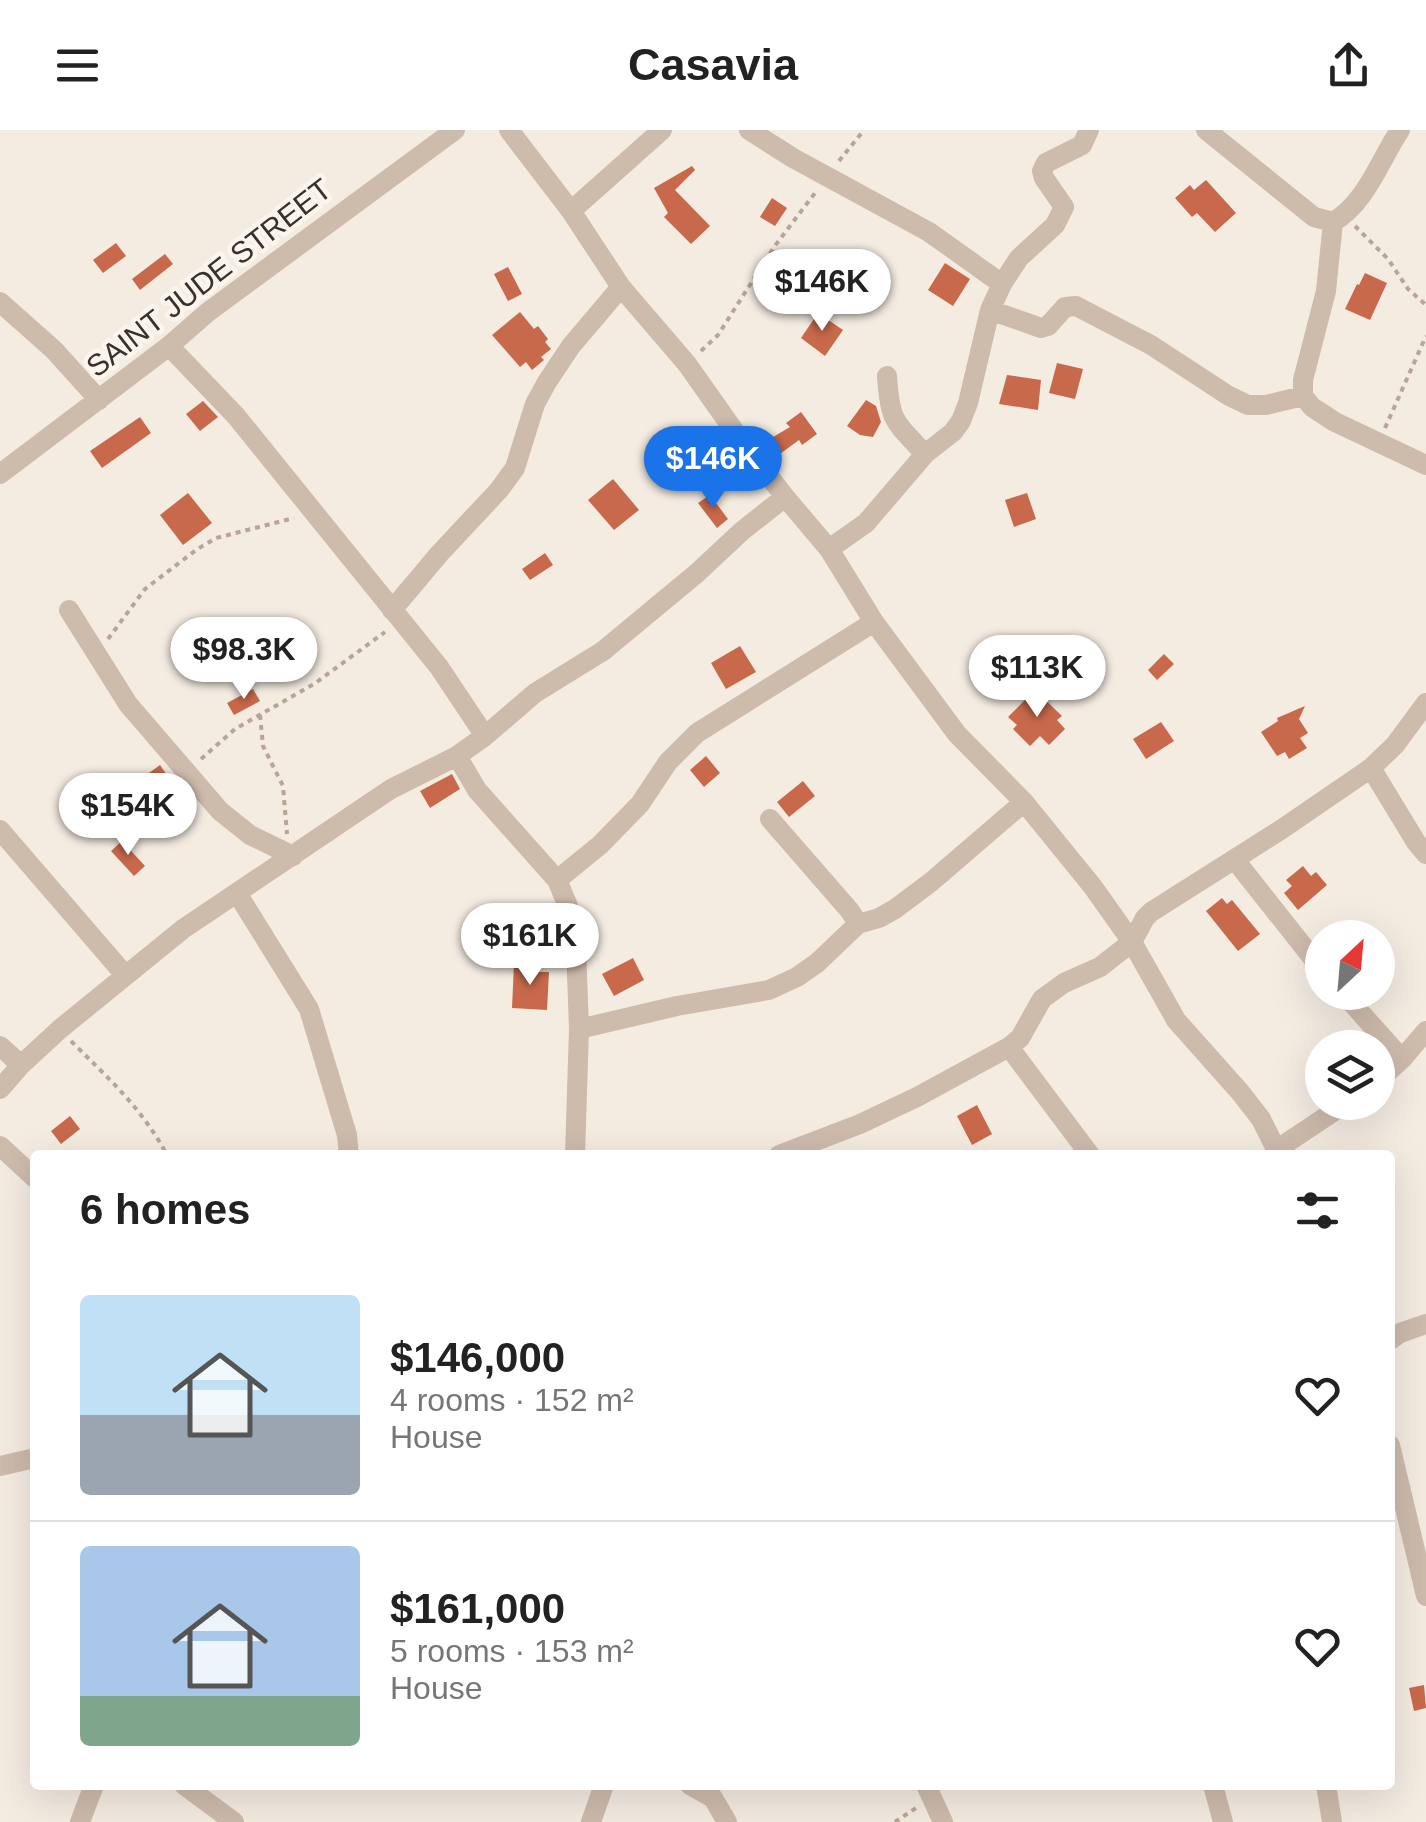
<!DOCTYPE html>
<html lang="en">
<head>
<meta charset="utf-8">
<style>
	:root { --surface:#fff; --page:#f2f2f2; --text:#222; --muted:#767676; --line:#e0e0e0; --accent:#1a73e8 }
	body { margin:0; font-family:Arial,sans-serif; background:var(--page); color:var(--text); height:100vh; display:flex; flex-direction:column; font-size:38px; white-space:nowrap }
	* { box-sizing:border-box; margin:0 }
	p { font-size:32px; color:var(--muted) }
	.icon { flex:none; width:55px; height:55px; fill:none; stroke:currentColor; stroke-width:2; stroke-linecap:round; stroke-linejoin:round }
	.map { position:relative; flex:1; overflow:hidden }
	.panel { position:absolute; left:30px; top:1020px; width:1365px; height:640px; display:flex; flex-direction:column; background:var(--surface); border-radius:10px; box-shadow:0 10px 40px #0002 }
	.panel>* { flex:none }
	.needle { width:65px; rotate:26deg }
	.controls { position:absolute; left:1305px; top:790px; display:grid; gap:20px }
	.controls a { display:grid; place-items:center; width:90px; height:90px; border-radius:50%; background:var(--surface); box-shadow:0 10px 40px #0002; font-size:50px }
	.price { position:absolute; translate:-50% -85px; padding:0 22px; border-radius:35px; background:#fff; color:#222; font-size:32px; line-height:65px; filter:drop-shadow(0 2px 5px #0008) }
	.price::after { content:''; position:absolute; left:50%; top:60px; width:30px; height:22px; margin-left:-15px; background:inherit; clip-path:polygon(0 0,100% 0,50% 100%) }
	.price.active { background:var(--accent); color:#fff }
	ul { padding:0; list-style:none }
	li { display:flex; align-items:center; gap:30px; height:250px; padding:0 50px }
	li+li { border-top:2px solid var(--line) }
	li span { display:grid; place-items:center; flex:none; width:280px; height:200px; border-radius:10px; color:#555 }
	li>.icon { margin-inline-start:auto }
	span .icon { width:120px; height:120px; fill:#fffc; stroke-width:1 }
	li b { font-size:42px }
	h2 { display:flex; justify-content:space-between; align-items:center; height:120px; padding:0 50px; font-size:42px }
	header { display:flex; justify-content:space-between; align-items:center; height:130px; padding:0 50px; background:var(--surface); font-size:45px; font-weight:800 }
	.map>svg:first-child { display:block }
</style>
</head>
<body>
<header><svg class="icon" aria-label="menu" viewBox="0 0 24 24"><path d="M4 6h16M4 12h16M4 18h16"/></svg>Casavia<svg class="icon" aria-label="share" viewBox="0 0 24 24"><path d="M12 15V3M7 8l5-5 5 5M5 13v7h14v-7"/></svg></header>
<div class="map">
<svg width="1426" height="1692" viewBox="0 0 1426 1692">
	<rect width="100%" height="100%" fill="#f4ebe1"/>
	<!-- building -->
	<path fill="#c8694b" d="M692,36L695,40L675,60L710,96L691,114L664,87L668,83L654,58Z
		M1206,50L1236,83L1215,102L1197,83L1192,87L1175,68L1190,55L1194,60Z
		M772,68L787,78L775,96L760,87Z
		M116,113L126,126L103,143L93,130Z
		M165,124L173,134L140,160L132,149Z
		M945,133L970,149L953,176L928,160Z
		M508,137L522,164L508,171L494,144Z
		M1365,143L1387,153L1370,190L1345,179L1357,154L1359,155Z
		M520,182L534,199L538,196L548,209L545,212L551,219L541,227L544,230L532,240L526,232L520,237L492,205Z
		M818,183L843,200L825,226L801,208Z
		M1057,233L1083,239L1075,269L1049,263Z
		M1007,245L1041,250L1038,280L999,274Z
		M866,270L876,276L881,292L873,307L860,305L847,296Z
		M203,271L218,287L200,301L186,284Z
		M801,282L817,304L802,315L799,310L773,329L761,314L790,297L786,293Z
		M140,287L151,303L102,338L90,321Z
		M721,320L732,336L716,348L702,332Z
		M613,349L639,380L614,400L588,370Z
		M188,363L212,393L183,415L160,385Z
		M1027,363L1036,389L1014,397L1005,370Z
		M710,365L728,389L717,398L698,373Z
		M545,423L553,435L530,450L522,439Z
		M740,516L756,542L726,559L711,533Z
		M1164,524L1174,534L1157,550L1148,540Z
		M253,559L260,571L234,585L227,573Z
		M1035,560L1062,586L1057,590L1065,599L1049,615L1040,606L1030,616L1013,599L1017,595L1008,587Z
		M1305,576L1299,589L1308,603L1300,608L1307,618L1289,629L1285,622L1277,626L1261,602L1278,591L1277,588Z
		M1161,592L1174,611L1146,629L1133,609Z
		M706,626L720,643L704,657L690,640Z
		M160,635L176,658L159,670L163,676L152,684L143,670L136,675L125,659L132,654L130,651L139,645L142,648Z
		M452,644L460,659L430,678L420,661Z
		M803,651L815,666L789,687L777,672Z
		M122,711L145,736L134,746L111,721Z
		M1303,736L1311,746L1316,742L1327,755L1298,780L1284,763L1292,756L1286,750Z
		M1222,768L1227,774L1232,770L1260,804L1238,821L1206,781Z
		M633,828L644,850L614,866L602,844Z
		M514,834L535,836L534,842H549L547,880L512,878Z
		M977,975L992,1004L972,1015L957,986Z
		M70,986L80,999L61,1014L51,1001Z
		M1424,1555L1426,1578L1414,1581L1409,1558Z"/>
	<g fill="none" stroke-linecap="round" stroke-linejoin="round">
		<!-- path -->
		<path stroke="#b9a596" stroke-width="4" stroke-dasharray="5 5" stroke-linecap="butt" d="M839,31L864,0
			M1355,96L1388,129L1408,159L1426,175
			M701,221L718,205L774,117L815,63
			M1385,298L1426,206
			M108,509L145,459L196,420L216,408L294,388
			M260,585L263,616L283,656L287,704
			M201,629L235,599L314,554L385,502
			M71,911C108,948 142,978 167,1025
			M895,1692L916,1678"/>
		<!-- street -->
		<path stroke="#cdbbac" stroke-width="20" d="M509,0L571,81L621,157L687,234L735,302L785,367L829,419L874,492L957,604L1024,672L1093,757L1132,812L1176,890L1240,962L1261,989L1279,1025
			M749,0L793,28L929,102L1002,154
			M1206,0L1314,87L1333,92C1366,73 1380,30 1400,0
			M571,81L662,0
			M1333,92L1326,161L1303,250V266L1312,277L1335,292L1426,335
			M0,172L54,220L99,270
			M990,180L1041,198L1048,196L1065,177L1076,176L1151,215L1229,266L1248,275H1266L1303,266
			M169,216L236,286L439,537L485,606
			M887,246C890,292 894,291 925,324
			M0,344L169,216L208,182L455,0
			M829,419L866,393L925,324L953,302L961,291L968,273L990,180L1002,154L1019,128L1055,95L1064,77L1044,48L1042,41L1046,33L1082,15L1089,0
			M69,480L128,574L220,681L250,705L293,726
			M392,480L440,423L499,360L515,338L535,274L547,252L571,216L621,157
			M457,626L477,660L557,750L568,776L576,816L579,899L575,1025
			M1371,638L1416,712L1426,724
			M770,689L850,781L858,794
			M0,700L125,845
			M1235,730L1322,840
			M557,750L600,715L640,674L668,632L697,603L874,492
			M237,763L309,879L347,1005L349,1025
			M1342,862L1402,929
			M579,899L677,876L769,860L797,847L817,833L858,794L879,788L895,779L931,752L1024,672
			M0,916L21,935
			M1009,917L1090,1025
			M1378,951L1402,929L1426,901
			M0,959L21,935L60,899L183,799L391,659L457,626L485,606L535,563L603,521L697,443L742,401L785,367
			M0,1016L35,1048
			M1276,1020L1348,972
			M779,1025L860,994L917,967L1009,917L1020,908L1042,869L1064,853L1100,837L1132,812L1145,788L1151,782L1282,699L1371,638L1395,615L1426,573
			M1390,1210L1400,1203L1426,1194
			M1390,1315L1426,1466
			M0,1336L35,1328
			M184,1655L234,1692
			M690,1655L713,1668L727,1692
			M926,1655L943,1692
			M1213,1655L1223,1692
			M1326,1655L1332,1692
			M80,1692L94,1655
			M591,1692L604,1655"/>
	</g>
	<g text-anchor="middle" stroke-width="9" stroke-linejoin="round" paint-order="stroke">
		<!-- street labels -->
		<g font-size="30" fill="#3b302b" stroke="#fbf5ee">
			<text transform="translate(209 148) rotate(-38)" y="10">SAINT JUDE STREET</text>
		</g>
	</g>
</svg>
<div class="controls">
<a><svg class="needle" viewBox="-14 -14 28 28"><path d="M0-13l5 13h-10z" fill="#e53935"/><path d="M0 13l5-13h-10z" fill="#767676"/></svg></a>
<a><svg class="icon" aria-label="layers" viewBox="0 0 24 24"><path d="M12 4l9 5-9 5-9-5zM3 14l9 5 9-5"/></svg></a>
</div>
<b class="price" style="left:822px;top:204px">$146K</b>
<b class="price active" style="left:713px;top:381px">$146K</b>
<b class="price" style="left:244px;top:572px">$98.3K</b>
<b class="price" style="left:1037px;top:590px">$113K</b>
<b class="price" style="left:128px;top:728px">$154K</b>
<b class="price" style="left:530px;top:858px">$161K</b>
<section class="panel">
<h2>6 homes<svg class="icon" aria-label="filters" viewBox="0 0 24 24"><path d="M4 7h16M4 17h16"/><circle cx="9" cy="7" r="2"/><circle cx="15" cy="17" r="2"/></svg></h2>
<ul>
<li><span style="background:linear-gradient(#bfe0f5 60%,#9aa5b1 0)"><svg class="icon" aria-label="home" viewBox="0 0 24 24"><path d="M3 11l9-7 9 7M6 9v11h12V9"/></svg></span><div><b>$146,000</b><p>4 rooms · 152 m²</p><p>House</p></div><svg class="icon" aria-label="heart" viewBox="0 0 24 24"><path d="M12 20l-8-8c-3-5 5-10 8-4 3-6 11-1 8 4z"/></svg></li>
<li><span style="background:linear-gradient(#a9c7e8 75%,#7fa58c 0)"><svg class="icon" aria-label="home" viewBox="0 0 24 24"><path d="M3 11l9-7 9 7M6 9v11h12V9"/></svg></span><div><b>$161,000</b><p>5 rooms · 153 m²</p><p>House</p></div><svg class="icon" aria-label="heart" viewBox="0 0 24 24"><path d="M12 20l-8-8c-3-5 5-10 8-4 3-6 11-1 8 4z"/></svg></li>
</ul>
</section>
</div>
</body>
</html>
